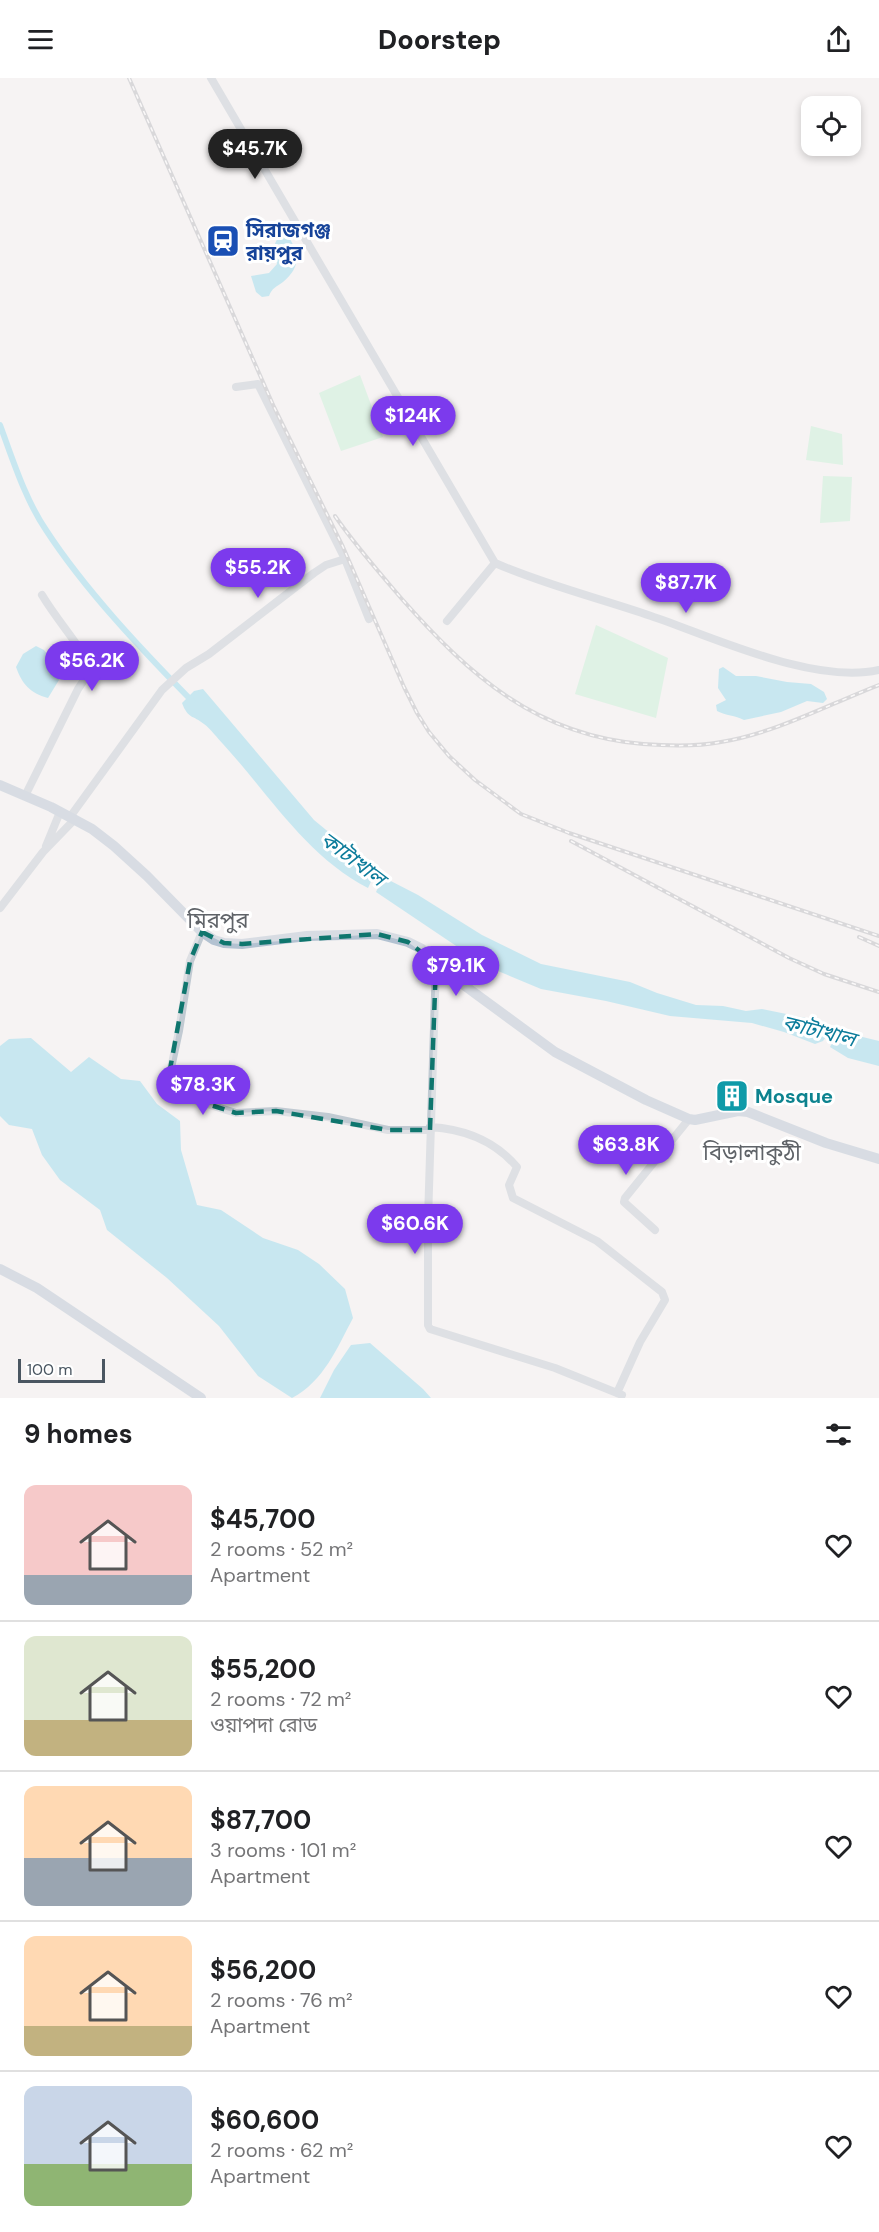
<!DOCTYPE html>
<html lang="en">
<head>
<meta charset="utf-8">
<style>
	:root { --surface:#fff; --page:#f2f2f2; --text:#202124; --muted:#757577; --line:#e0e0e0; --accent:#7c3aed }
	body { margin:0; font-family:"DM Sans","Noto Sans Bengali",sans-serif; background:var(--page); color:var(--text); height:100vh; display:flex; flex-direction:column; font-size:22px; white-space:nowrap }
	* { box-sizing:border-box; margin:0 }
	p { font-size:20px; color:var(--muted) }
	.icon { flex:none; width:33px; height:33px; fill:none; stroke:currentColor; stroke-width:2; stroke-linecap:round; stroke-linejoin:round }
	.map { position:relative; height:1320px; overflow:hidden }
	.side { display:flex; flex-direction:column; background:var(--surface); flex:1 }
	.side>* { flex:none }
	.tools { position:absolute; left:801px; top:18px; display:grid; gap:12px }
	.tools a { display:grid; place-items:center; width:60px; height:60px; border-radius:12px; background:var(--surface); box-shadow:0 3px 9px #0003; font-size:30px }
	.scale { position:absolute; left:18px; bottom:15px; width:87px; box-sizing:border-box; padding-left:6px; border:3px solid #4a5661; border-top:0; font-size:16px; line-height:21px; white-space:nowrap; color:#4a5661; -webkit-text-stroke:4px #fff; paint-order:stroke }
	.price { position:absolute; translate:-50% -51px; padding:0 14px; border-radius:21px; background:var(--accent); color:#fff; font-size:20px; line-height:39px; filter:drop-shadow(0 2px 3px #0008) }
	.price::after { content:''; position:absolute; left:50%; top:36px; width:18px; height:14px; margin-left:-9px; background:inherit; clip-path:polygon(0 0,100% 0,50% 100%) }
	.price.on { background:#222; color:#fff }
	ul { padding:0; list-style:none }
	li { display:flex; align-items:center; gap:18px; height:150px; padding:0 24px }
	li+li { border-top:2px solid var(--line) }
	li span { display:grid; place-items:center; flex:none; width:168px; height:120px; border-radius:12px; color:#555 }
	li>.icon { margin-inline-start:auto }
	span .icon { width:72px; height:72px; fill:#fffc; stroke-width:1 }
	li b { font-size:26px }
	h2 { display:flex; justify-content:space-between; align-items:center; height:72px; padding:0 24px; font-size:26px }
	header { display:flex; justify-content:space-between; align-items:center; height:78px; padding:0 24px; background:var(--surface); font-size:27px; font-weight:800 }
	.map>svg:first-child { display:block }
</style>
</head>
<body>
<header><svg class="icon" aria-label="menu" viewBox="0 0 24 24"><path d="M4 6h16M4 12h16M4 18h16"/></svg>Doorstep<svg class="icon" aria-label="share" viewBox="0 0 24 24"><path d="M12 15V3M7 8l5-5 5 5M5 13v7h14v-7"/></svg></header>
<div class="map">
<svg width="879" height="1320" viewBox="0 0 879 1320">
	<rect width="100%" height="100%" fill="#f5f3f3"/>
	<!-- green -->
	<path fill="#c3f1d5" d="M360,297L383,359L341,373L319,315Z
		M811,348L842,356L843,387L806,382Z
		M823,398L852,399L850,443L820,445Z
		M596,547L668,580L656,640L575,616Z"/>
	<!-- water -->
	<path fill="#90daee" d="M287,156C299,175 302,188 283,204C276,209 272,210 269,218L262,219L256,214L251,198L269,195L277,186C275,171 271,171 279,158Z
		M36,568L44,572L60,594L59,602L48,620C30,615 22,606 16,589L23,576Z
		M723,589L736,598H756L787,604L811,606L824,614L827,621L823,625L807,623L781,634L744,642C735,637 726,638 717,633L716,627L726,622L718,610L719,591Z
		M203,611L314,742L376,793L368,810C306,778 269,716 223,666C217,660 211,651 204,646C193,637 188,641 182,625L194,613Z
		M383,799L418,817L482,857L541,886L630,904L657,915L696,927L723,928L746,933L762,931L806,940L825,948L828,956L823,963L815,966L784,954L752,945L670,938L606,923L541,911L486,888L376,814Z
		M838,953L879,963V988L848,980L830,969Z
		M31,960L71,994L89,979L121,1001L140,1003L157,1026L180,1043L181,1072L197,1127L221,1132L263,1160L298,1172L319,1186L345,1211L353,1240C337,1270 324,1303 292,1320L258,1298L219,1248L167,1200L107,1152L100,1132L60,1102L42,1077L32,1051L9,1047L0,1038V968L9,961Z
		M370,1265L423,1311L431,1320H320L334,1292L351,1267Z"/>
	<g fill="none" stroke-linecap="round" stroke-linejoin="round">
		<!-- canal -->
		<path stroke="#90daee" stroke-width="6" d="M0,347C13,382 25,421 46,452C85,512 142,572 192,623
			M368,796L388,807
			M821,954L844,960"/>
		<!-- minor -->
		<path stroke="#c1cad2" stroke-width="8" d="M211,0L495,485L447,543
			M236,309L258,306L345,481L369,541
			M495,485C545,507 599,520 651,538C713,559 814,607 879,592
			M25,718L78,611L92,590C77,564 57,542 42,517
			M70,739L162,612L186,590L209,576L314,495L326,487L345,481
			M46,768L60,734
			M0,830L43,774L75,741
			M202,854L190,883L179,953L166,1013L236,1035L276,1033L328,1039L388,1052H430
			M436,885L428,1142V1247L430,1251L555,1290L622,1317
			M430,1049C464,1051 495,1063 517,1089L509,1107L513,1120L597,1163L662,1214L665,1222L640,1264L617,1315
			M655,1152L624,1124L625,1120L689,1041"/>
		<!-- major -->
		<path stroke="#b3c2d1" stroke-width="10" d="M0,707L51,729L92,751L114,768L147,798L202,854L214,862L224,865L242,866L307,858L377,856L408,864L422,871L446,894L555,974L646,1022L689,1041L695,1042L738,1033L748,1034L826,1065L879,1081
			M0,1191L37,1210L201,1320"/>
		<defs>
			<path id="rail" d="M129,0L274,329L343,469L404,609L417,635L429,654L449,678L475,702L521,736L569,755L879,858
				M335,438C355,467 378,493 401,520C470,598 536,657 643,666C669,668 695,669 721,664C776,655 827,627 879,607
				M571,763L789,880L824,896L879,914
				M859,859L879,868"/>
		</defs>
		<!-- rail casing -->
		<use href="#rail" stroke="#b5b8bd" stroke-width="4"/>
		<!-- rail -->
		<use href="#rail" stroke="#fff" stroke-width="1.5" stroke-dasharray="4.5" stroke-linecap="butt"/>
	</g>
	<!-- marked area -->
	<path d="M0 0H879V1320H0ZM202,854L224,865L242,866L377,856L408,864L436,885L430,1052H388L276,1033L236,1035L166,1013L190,883Z" fill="#f5f3f3" fill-opacity=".55" fill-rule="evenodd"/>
	<path fill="none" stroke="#0f766e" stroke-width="4.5" stroke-dasharray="12 8" stroke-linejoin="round" d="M202,854L224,865L242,866L377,856L408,864L436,885L430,1052H388L276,1033L236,1035L166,1013L190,883Z"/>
	<!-- icons -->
	<defs>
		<symbol id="station-square" viewBox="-11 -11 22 22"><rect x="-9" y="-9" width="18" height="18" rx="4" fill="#1a4fb4" stroke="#fff"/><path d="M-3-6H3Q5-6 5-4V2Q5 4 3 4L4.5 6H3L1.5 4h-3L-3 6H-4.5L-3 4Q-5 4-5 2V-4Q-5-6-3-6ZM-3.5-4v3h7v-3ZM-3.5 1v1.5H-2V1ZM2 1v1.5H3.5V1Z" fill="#fff"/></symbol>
		<symbol id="building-square" viewBox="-11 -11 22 22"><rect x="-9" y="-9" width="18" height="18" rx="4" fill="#0f9aa8" stroke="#fff"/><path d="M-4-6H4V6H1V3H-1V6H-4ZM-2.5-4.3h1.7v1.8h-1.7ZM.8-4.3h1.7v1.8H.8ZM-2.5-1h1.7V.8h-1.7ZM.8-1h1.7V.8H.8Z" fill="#fff"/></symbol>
	</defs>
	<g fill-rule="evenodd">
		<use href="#station-square" x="204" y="144" width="38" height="38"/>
		<use href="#building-square" x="713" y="999" width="38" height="38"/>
	</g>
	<g text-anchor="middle" stroke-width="6" stroke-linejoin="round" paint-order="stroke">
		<!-- transit labels -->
		<g font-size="20" font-weight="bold" fill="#164399" stroke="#fff" text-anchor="start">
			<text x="246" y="159">সিরাজগঞ্জ<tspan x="246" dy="23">রায়পুর</tspan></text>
		</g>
		<!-- culture labels -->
		<g font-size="20" font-weight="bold" fill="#0d838f" stroke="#fff" text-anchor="start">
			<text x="755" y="1025">Mosque</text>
		</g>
		<!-- water labels -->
		<g font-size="21" font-style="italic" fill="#0c7c9b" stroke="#fff">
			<text transform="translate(353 781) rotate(37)" y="7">কাটাখাল</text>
			<text transform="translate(819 953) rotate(14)" y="7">কাটাখাল</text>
		</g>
		<!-- quarter labels -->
		<g font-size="22" fill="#5f6368" stroke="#fff">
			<text x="218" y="850">মিরপুর</text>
			<text x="752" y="1082">বিড়ালাকুঠী</text>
		</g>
	</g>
</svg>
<div class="tools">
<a><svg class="icon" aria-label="locate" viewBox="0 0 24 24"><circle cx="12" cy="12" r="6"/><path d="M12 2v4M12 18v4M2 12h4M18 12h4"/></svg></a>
</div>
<div class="scale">100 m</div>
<b class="price on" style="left:255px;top:102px">$45.7K</b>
<b class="price" style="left:413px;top:369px">$124K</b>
<b class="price" style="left:258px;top:521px">$55.2K</b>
<b class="price" style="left:686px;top:536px">$87.7K</b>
<b class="price" style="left:92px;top:614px">$56.2K</b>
<b class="price" style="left:456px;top:919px">$79.1K</b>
<b class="price" style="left:203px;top:1038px">$78.3K</b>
<b class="price" style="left:626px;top:1098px">$63.8K</b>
<b class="price" style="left:415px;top:1177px">$60.6K</b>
</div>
<section class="side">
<h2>9 homes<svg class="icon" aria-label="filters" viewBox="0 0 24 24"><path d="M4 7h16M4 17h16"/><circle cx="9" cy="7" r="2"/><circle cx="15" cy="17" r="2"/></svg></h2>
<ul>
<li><span style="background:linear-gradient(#f6c9c9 75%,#9aa5b1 0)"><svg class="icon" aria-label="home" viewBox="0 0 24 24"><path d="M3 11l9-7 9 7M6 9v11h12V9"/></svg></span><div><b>$45,700</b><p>2 rooms · 52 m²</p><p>Apartment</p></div><svg class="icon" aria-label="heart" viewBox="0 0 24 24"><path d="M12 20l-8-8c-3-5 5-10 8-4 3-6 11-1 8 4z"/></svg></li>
<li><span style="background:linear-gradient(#dfe7d0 70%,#c2b280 0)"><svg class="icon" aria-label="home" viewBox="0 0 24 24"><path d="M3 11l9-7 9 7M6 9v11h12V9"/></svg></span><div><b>$55,200</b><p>2 rooms · 72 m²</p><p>ওয়াপদা রোড</p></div><svg class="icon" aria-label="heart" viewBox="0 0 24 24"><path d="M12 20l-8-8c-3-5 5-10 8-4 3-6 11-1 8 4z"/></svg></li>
<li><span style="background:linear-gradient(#ffd9b3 60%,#9aa5b1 0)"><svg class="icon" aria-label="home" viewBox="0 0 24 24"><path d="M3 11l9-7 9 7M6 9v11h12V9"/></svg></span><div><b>$87,700</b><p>3 rooms · 101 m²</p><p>Apartment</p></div><svg class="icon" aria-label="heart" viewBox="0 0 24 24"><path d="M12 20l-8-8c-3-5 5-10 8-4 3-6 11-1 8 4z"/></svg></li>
<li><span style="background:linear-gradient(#ffd9b3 75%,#c2b280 0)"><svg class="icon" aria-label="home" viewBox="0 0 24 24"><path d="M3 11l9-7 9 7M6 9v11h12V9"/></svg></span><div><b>$56,200</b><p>2 rooms · 76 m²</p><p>Apartment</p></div><svg class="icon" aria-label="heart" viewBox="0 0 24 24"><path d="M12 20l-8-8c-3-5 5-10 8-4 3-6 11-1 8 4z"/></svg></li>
<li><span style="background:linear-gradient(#c9d6e8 65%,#8fb573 0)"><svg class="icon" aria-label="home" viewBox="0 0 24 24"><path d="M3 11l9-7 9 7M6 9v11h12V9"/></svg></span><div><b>$60,600</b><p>2 rooms · 62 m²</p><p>Apartment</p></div><svg class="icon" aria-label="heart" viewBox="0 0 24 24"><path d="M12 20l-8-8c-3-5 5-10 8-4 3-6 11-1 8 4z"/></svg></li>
</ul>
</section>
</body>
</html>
